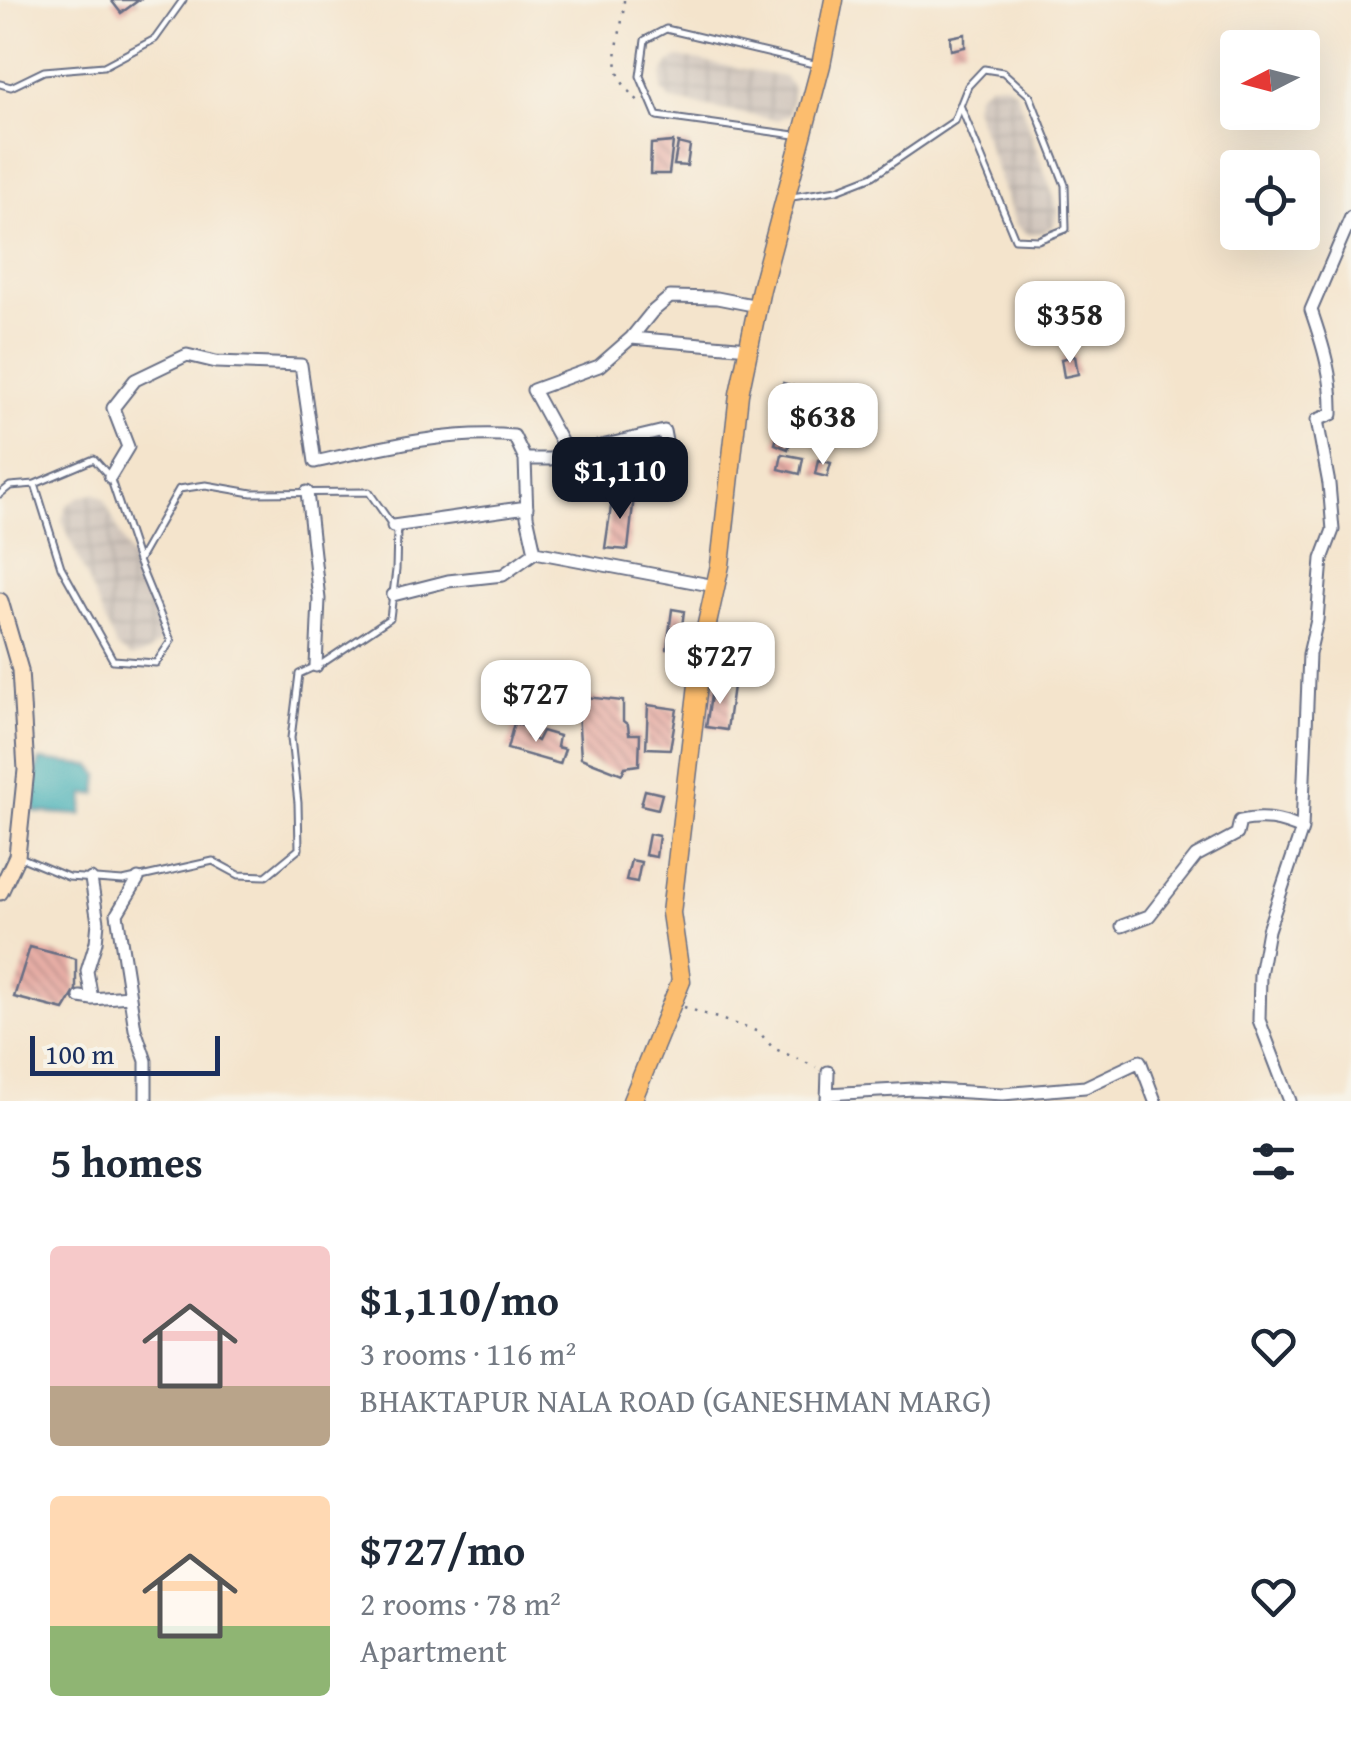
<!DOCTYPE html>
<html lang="en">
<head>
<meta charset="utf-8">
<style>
	:root { --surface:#fff; --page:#f2f2f3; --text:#1f2937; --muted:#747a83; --accent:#111827 }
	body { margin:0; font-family:"Gentium Book Plus",serif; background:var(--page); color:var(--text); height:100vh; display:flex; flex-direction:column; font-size:38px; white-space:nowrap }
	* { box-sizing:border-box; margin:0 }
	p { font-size:32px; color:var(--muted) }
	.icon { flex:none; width:55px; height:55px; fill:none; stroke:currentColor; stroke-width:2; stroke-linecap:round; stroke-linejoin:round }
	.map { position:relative; height:1101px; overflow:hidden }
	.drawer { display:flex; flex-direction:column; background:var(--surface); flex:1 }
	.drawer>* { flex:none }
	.needle { width:65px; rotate:264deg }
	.buttons { position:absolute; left:1220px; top:30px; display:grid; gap:20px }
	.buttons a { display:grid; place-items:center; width:100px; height:100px; border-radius:10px; background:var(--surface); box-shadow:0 10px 40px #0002; font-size:50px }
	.scale { position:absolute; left:30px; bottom:25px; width:190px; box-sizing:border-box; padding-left:10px; border:5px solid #1b2f5e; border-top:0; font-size:28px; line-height:35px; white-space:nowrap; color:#1b2f5e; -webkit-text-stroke:8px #f7f3e8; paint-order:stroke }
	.price { position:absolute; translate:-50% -85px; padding:0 22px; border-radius:20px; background:#fff; color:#222; font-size:32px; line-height:65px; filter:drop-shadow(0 2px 5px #0008) }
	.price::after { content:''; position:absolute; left:50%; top:60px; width:30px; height:22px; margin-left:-15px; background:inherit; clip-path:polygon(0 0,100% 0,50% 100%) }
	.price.active { background:var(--accent); color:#fff }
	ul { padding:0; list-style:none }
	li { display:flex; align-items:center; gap:30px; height:250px; padding:0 50px }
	li span { display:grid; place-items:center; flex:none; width:280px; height:200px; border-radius:10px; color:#555 }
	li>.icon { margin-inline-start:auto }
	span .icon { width:120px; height:120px; fill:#fffc; stroke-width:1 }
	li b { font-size:42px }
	h2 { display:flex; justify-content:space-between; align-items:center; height:120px; padding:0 50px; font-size:42px }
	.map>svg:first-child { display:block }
</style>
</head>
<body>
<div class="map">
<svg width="1351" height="1101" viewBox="0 0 1351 1101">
	<defs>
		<pattern id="industrial-grid" width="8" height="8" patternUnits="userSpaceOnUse" patternTransform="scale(2.5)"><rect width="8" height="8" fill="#cec2b9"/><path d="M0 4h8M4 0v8" fill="none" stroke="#b0a7a1"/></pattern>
		<pattern id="building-back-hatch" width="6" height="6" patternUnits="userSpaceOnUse" patternTransform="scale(2.5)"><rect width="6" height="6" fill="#e7aea6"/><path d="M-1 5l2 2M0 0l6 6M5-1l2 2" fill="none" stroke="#ba8e8a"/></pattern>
	</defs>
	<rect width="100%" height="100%" fill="#f7f3e8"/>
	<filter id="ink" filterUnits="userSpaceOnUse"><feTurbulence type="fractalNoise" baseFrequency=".01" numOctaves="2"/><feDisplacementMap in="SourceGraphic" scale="20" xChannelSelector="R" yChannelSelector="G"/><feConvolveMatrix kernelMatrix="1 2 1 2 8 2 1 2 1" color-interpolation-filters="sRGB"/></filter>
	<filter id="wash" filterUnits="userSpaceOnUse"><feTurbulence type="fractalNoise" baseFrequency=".0048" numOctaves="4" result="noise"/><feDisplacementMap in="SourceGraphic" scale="40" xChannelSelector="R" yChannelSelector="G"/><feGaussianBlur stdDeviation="2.25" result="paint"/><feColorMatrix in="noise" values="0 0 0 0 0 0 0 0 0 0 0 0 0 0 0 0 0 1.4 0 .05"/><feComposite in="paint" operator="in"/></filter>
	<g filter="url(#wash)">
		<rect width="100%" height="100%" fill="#f4e4cc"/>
		<!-- industrial -->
		<path fill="url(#industrial-grid)" d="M679,57L784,77L793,88L789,115L776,120L671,100L662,91V75L669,63Z
			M1005,83L1016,91L1058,210L1054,225L1042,233L1027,234L1016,225L974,106L977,94L989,84Z
			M94,493L104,499L163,629L159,643L147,653L132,657L116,647L62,520L66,506L78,497Z"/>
		<!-- water -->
		<path fill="#3bacb4" stroke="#2b6e89" stroke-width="2.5" d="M40,760L92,766L99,775L97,794H85L82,815L35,812L31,784Z"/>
		<g id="blocks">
			<!-- building -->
			<path fill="url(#building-back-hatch)" d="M111,0H139L121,13Z
				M965,34V47L951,50L950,37Z
				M673,142L669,174H650L651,144Z
				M678,143L690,146L687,166L674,165Z
				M1075,356L1078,374L1064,377L1061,359Z
				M783,383L814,392L808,411L777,402Z
				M780,427L794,431L788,449L775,444Z
				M782,454L803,458L800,474L779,469Z
				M818,460L831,463L827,477L815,474Z
				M613,493L634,496L628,550L605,548Z
				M672,609L684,611L679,650L667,649Z
				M713,683L733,686L727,730L706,727Z
				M523,692L551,696L544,716L533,713L536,705L522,702Z
				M577,696L623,701V721L628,725L629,734H640L639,765L625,767L622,774L581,758Z
				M648,705L677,709L670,749L646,748Z
				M514,723L529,728L528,736L537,741L542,731L559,736L557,747L565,749L560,764L507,749Z
				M645,790L662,794L658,809L641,805Z
				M649,834L659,836L656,857L645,855Z
				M631,860L641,862L637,882L626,880Z
				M30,947L76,959V990L64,1010L14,997Z"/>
		</g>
	</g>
	<g filter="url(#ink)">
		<use href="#blocks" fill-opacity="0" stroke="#676e84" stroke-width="2.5"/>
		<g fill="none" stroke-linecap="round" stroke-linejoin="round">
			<defs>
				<path id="lane" d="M0,84L11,87L44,71L104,66L155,39L183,0
					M795,135L657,116L640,76L645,40L666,29L818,65
					M792,197L837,190L873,176L954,121L968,86L984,69L1003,72L1030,96L1065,185L1066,229L1038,240L1015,239L960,105
					M0,494L10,486L35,484L94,459L110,477L138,561L171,641L156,663L113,660L61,567L35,484
					M20,857L68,877L123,881L213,861L239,875L266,876L299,849L298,803L291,738L299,674L323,663L390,618L396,570L397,532L369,492L252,493L206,485L179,489L138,561"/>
				<path id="street" d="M631,338L599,366L533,390L568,454L664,431L669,457L667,489
					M749,348L631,338L652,312L670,297L717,298L758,306
					M525,459H550L568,454
					M110,477L128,447L113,408L135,380L187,355L216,362L301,365L315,462C378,448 449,430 514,436L525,459L527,516L535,552L715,586
					M307,492L319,599L316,666
					M393,526L527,507
					M393,595L448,581L503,575L535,552
					M138,879L117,914L135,1029L146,1061V1101
					M1122,926L1149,916L1196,856L1237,834L1240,821C1263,816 1280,819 1302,829
					M80,997L92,999L87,971L96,942L98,922L91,879
					M92,999L129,996
					M827,1094L914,1089L1003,1094L1085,1087L1140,1061L1155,1101
					M827,1101L828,1072
					M1290,1101L1259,1020L1260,975L1268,930L1302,829L1309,654L1317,620L1322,559L1333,530L1329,484L1317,420L1332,414C1333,377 1323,345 1311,310L1351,217"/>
				<path id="secondary" d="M0,601L20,670L26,770L17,856L0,892"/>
				<path id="primary" d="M632,1101L681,981L671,913L703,642L720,565L739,394L761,289L821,65L834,0"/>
			</defs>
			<!-- lane casing -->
			<use href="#lane" stroke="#676e84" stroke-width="9"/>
			<!-- street casing -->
			<use href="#street" stroke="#676e84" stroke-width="15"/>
			<!-- secondary casing -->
			<use href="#secondary" stroke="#676e84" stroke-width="19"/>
			<!-- primary casing -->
			<use href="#primary" stroke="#676e84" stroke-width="21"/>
			<!-- path -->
			<path stroke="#676e84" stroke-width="2.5" stroke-dasharray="2.5 8" stroke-linecap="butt" d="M624,0C623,43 599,69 641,103
				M684,1007L759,1032L773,1048L816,1067"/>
			<!-- lane -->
			<use href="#lane" stroke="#fff" stroke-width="5"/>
			<!-- street -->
			<use href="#street" stroke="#fff" stroke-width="11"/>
			<!-- secondary -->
			<use href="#secondary" stroke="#fee5c5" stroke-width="15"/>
			<!-- primary -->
			<use href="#primary" stroke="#fcbd6e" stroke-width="18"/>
		</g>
	</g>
</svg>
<div class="buttons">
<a><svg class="needle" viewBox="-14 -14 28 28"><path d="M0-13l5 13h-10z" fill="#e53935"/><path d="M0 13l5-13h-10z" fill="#747a83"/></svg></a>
<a><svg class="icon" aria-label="locate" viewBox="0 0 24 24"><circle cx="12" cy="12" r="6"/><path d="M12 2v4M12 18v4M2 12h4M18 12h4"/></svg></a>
</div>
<div class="scale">100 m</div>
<b class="price" style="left:1070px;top:366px">$358</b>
<b class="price" style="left:823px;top:468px">$638</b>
<b class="price active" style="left:620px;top:522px">$1,110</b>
<b class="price" style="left:720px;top:707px">$727</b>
<b class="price" style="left:536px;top:745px">$727</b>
</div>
<section class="drawer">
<h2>5 homes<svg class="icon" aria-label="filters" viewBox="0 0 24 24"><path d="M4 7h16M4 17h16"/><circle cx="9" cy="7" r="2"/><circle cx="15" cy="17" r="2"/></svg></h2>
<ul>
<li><span style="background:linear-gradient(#f6c9c9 70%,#b9a48a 0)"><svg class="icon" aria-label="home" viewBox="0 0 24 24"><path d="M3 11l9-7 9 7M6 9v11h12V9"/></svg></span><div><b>$1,110/mo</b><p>3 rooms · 116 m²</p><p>BHAKTAPUR NALA ROAD (GANESHMAN MARG)</p></div><svg class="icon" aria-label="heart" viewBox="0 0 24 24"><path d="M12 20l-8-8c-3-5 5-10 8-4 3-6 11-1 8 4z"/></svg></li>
<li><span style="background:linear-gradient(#ffd9b3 65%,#8fb573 0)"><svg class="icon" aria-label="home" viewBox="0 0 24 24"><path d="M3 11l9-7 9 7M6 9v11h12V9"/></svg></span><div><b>$727/mo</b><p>2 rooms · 78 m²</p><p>Apartment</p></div><svg class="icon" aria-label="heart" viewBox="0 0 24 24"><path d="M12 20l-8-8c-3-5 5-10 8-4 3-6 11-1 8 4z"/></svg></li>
</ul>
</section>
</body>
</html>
